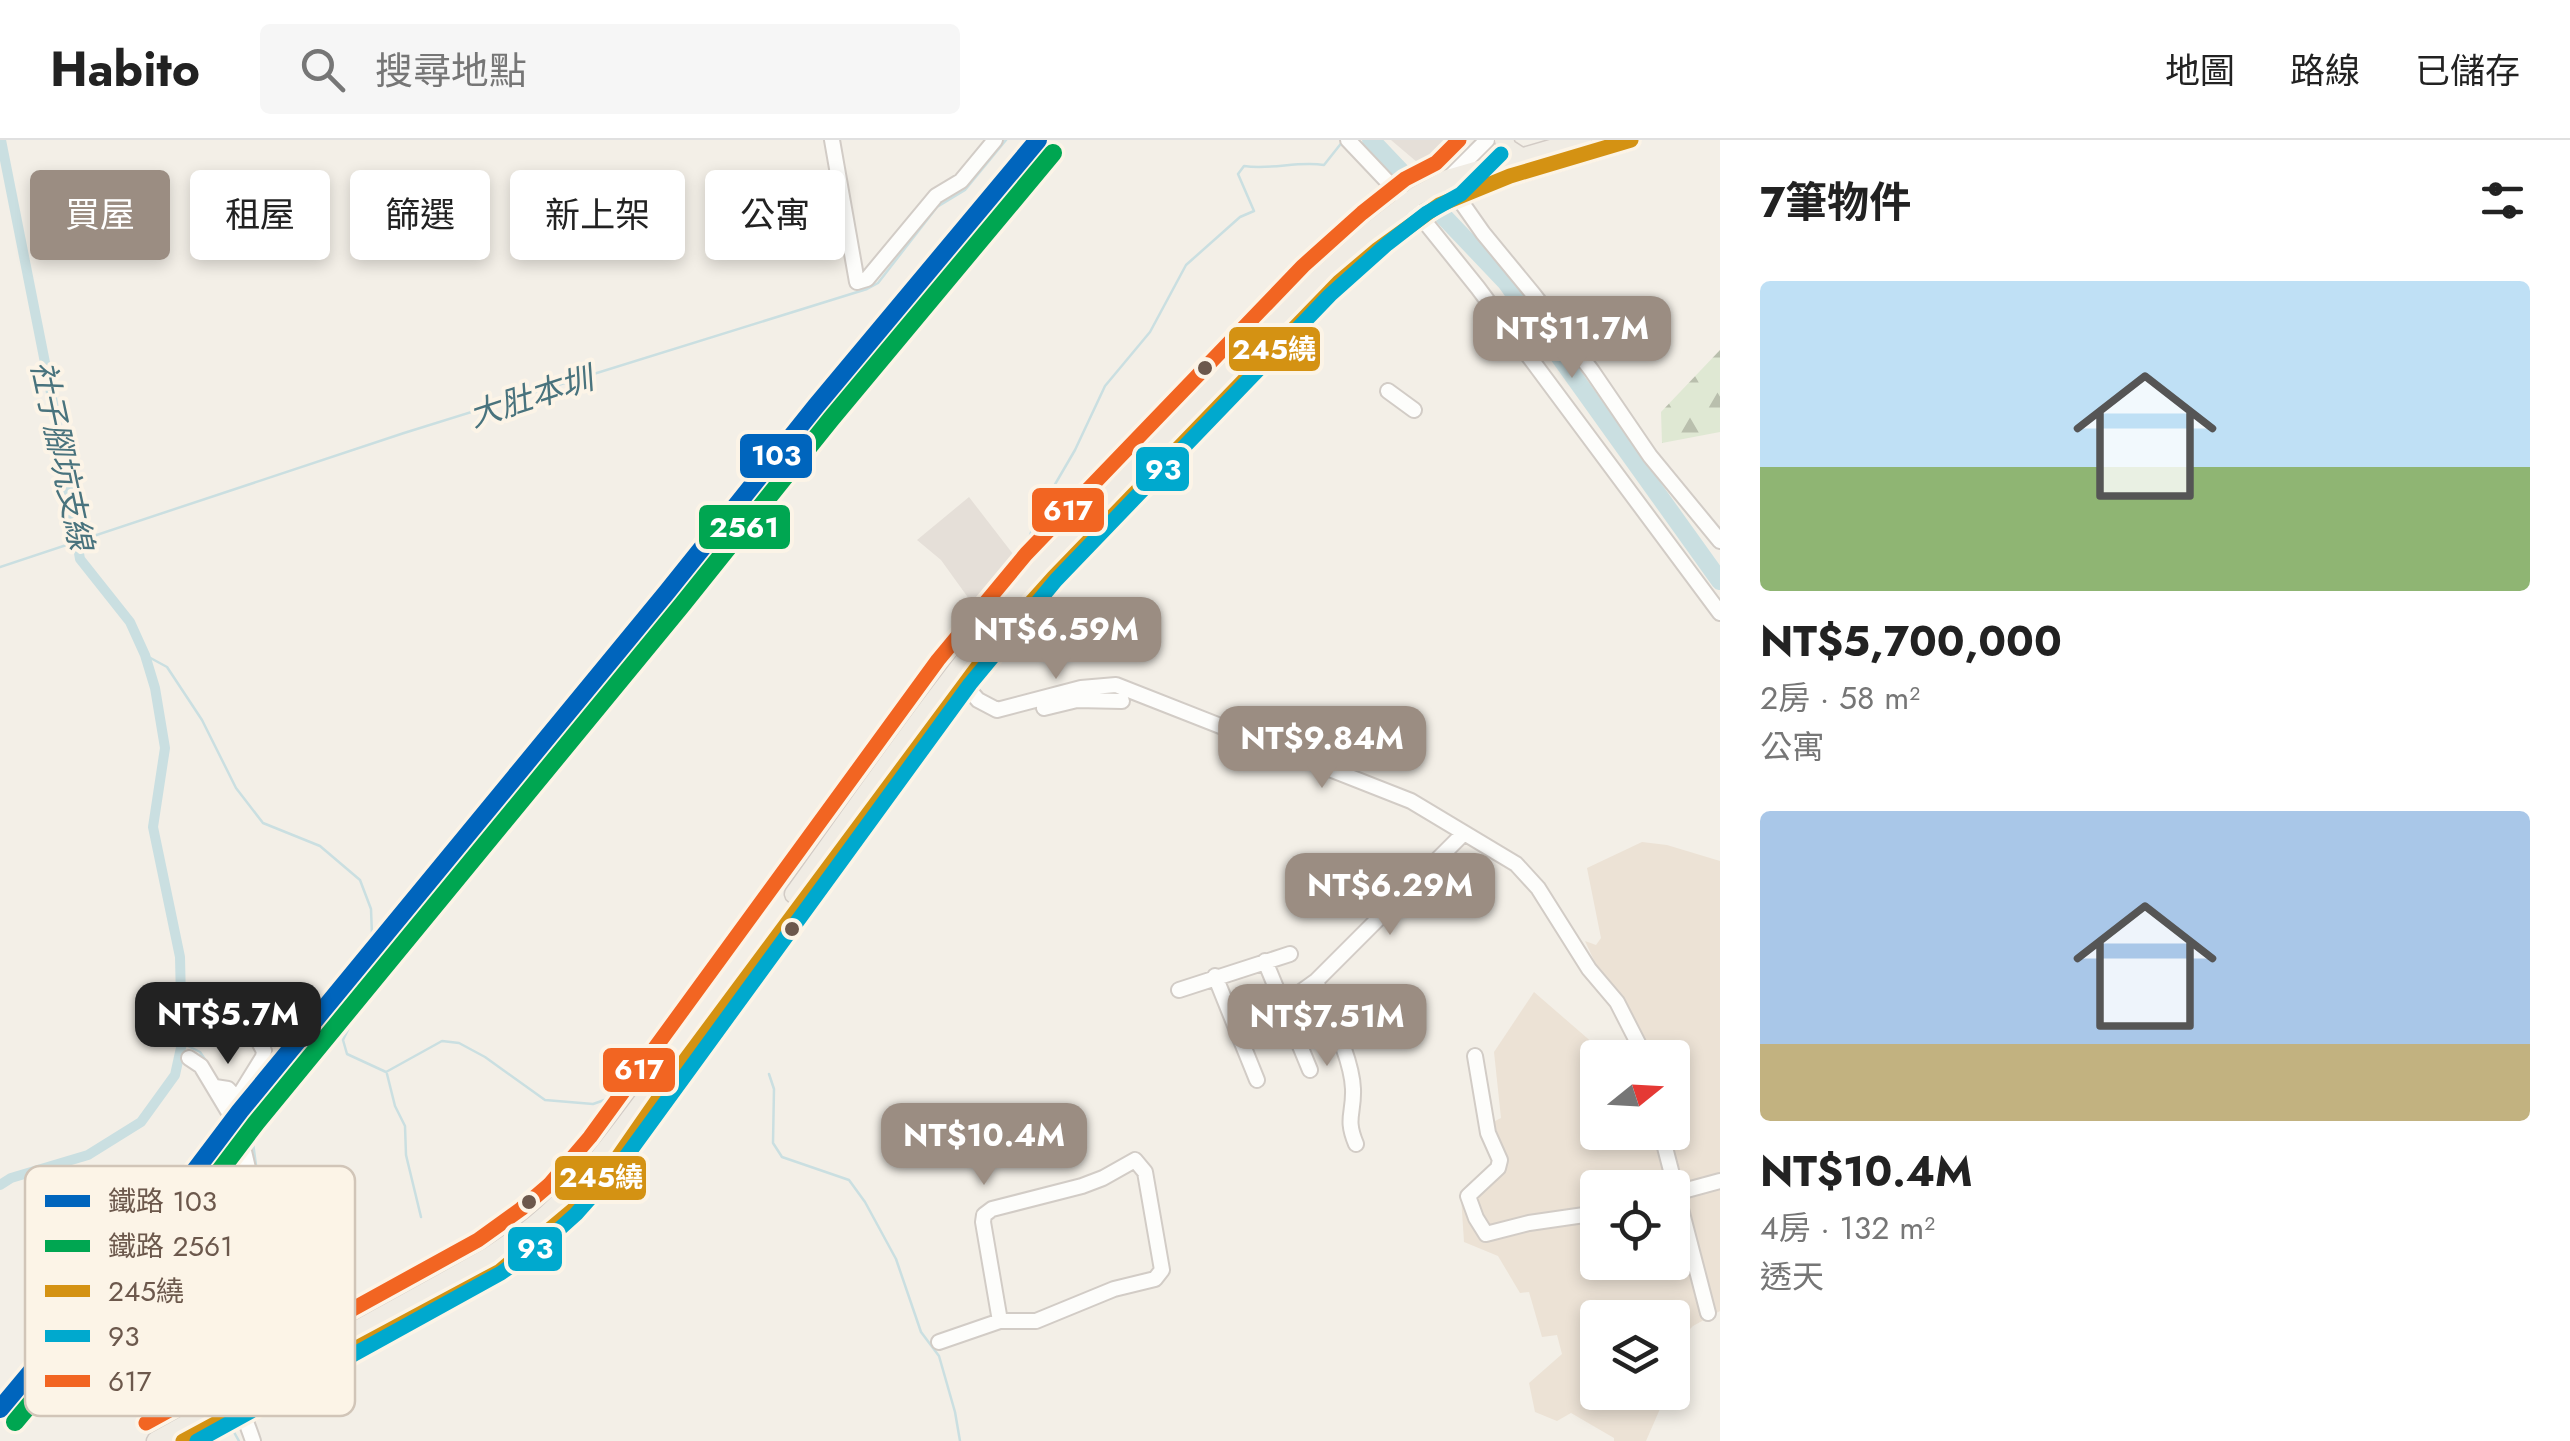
<!DOCTYPE html>
<html lang="zh-TW">
<head>
<meta charset="utf-8">
<style>
	:root { --surface:#fff; --page:#f6f6f6; --text:#222; --muted:#767676; --line:#e0e0e0; --accent:#9b8d82 }
	body { margin:0; font-family:Jost,"Noto Sans TC",sans-serif; background:var(--page); color:var(--text); height:100vh; display:flex; flex-direction:column; font-size:38px; white-space:nowrap }
	* { box-sizing:border-box; margin:0 }
	p { font-size:32px; color:var(--muted) }
	.icon { flex:none; width:55px; height:55px; fill:none; stroke:currentColor; stroke-width:2; stroke-linecap:round; stroke-linejoin:round }
	.map { position:relative; flex:1; overflow:hidden }
	.drawer { display:flex; flex-direction:column; background:var(--surface); width:850px }
	.drawer>* { flex:none }
	.banner { position:absolute; left:30px; top:30px; width:950px; height:90px; display:flex; gap:20px }
	.needle { width:65px; rotate:72deg }
	.fabs { position:absolute; left:1580px; top:900px; display:grid; gap:20px }
	.fabs a { display:grid; place-items:center; width:110px; height:110px; border-radius:10px; background:var(--surface); box-shadow:0 5px 15px #0003; font-size:50px }
	.price { position:absolute; translate:-50% -85px; padding:0 22px; border-radius:20px; background:var(--accent); color:#fff; font-size:32px; line-height:65px; filter:drop-shadow(0 2px 5px #0008) }
	.price::after { content:''; position:absolute; left:50%; top:60px; width:30px; height:22px; margin-left:-15px; background:inherit; clip-path:polygon(0 0,100% 0,50% 100%) }
	.price.on { background:#222; color:#fff }
	ul { padding:0; list-style:none }
	li { display:grid; align-content:center; gap:20px; height:530px; padding:0 40px }
	li span { display:grid; place-items:center; height:310px; border-radius:10px; color:#555 }
	li>.icon { margin-inline-start:auto }
	span .icon { width:180px; height:180px; fill:#fffc; stroke-width:1 }
	li b { font-size:42px }
	h2 { display:flex; justify-content:space-between; align-items:center; height:120px; padding:0 40px; font-size:42px }
	.tag { padding:0 35px; border-radius:10px; background:var(--surface); box-shadow:0 5px 15px #0003; font-size:35px; line-height:90px }
	.tag.on { background:var(--accent); color:#fff }
	header { display:flex; align-items:center; gap:60px; box-sizing:border-box; height:140px; padding:0 50px; background:var(--surface); border-bottom:2px solid var(--line) }
	header strong { font-size:48px }
	nav { display:flex; gap:55px; margin-inline-start:auto; font-size:35px }
	.search { width:700px; height:90px; background:var(--page); display:flex; align-items:center; gap:25px; box-sizing:border-box; padding:0 35px; border-radius:10px; color:var(--muted); font-size:38px }
	main { display:flex; flex:1; min-height:0 }
	.map>svg:first-child { display:block }
</style>
</head>
<body>
<header>
<strong>Habito</strong>
<div class="search"><svg class="icon" aria-label="search" viewBox="0 0 24 24"><circle cx="10" cy="10" r="6"/><path d="M15 15l6 6"/></svg>搜尋地點</div>
<nav><a>地圖</a><a>路線</a><a>已儲存</a></nav>
</header>
<main>
<div class="map">
<svg width="1720" height="1301" viewBox="0 0 1720 1301">
	<defs>
		<pattern id="forest-firs" width="22" height="20" patternUnits="userSpaceOnUse" patternTransform="scale(2.5)"><rect width="22" height="20" fill="#dfe8d3"/><path d="M5 1l3.5 6h-7zM16 11l3.5 6h-7z" fill="#b9bfad"/></pattern>
	</defs>
	<rect width="100%" height="100%" fill="#f3efe7"/>
	<!-- residential -->
	<path fill="#ece2d5" fill-rule="evenodd" d="M1642,702L1667,705L1720,721V1171L1693,1186L1673,1206L1672,1178H1598V1252H1665L1666,1255L1646,1301H1614V1298L1571,1273L1557,1281L1535,1272L1529,1243L1562,1214L1557,1195L1542,1197L1529,1152L1520,1153L1498,1116L1464,1102L1461,1056L1492,1026L1489,984L1501,978L1494,912L1534,852L1609,917L1598,918V992H1672V918L1621,917L1634,906L1585,801L1596,805L1601,798L1587,728ZM1598,1048H1672V1122H1598Z"/>
	<!-- industrial -->
	<path fill="#e5dfd8" d="M1391,0H1458L1424,28Z
		M969,357L1013,414L1009,431L1013,437L977,470L941,420L917,400Z"/>
	<!-- forest -->
	<path fill="url(#forest-firs)" d="M1720,210V292L1662,303L1661,272Z"/>
	<g fill="none" stroke-linecap="round" stroke-linejoin="round">
		<!-- stream -->
		<path stroke="#cadfe1" stroke-width="2.5" d="M0,427L404,293L867,149L878,143L937,67L965,50L1006,0
			M1019,430L1036,377L1075,310L1105,246L1150,192L1186,125L1240,77L1254,71L1238,34L1244,26C1272,30 1297,21 1324,25L1343,1
			M145,515L167,527L202,580L236,648L263,683L320,706L360,740L371,769L372,795L389,809L364,839L356,873L343,900L347,914L386,932L442,901L459,903L485,917L545,960L593,964L642,947
			M182,903L200,912L206,921
			M387,934L395,966L405,986L406,1015L421,1077
			M769,934L774,949L773,1003L782,1017L849,1040L865,1062L896,1119L921,1192L939,1216L955,1272L960,1301
			M245,989L253,1003L264,1085L256,1106
			M231,1193L245,1137
			M217,1260L214,1255L221,1229
			M230,1285L239,1301"/>
		<!-- canal -->
		<path stroke="#cadfe1" stroke-width="10" d="M0,1045L11,1038L88,1015L141,982L175,935L182,903L180,817L153,687L165,608L155,548L145,515L130,482L80,419L52,258L1,0"/>
		<!-- river -->
		<path stroke="#cadfe1" stroke-width="18" d="M1371,0L1506,142L1720,441"/>
		<defs>
			<path id="minor" d="M832,0L857,142L867,139L936,56L961,41L995,0
				M1348,0L1421,77L1478,148L1720,473
				M1487,0L1448,39L1457,56L1483,93L1534,155L1592,231L1650,316L1720,401
				M1388,251L1414,270
				M958,537L978,560L997,570L1081,548L1116,545L1411,661L1516,724L1538,748L1589,829L1617,862L1640,907L1642,918
				M1044,568L1077,560L1122,561
				M1265,821L1310,930
				M1215,836L1257,940
				M1316,841C1328,871 1352,918 1353,949C1354,974 1345,978 1356,1004
				M1179,850L1290,814
				M1284,864L1316,841L1464,693
				M1475,916L1488,993L1500,1020L1498,1028L1468,1056L1476,1078L1486,1094L1529,1083L1598,1073
				M189,918L201,926L228,971
				M215,947L228,949L237,959L263,917L264,911L254,893
				M238,986C244,1015 258,1057 254,1086C249,1122 222,1159 224,1197C225,1237 241,1265 253,1301
				M1661,992L1708,1173
				M1672,1054L1720,1041
				M939,1202L1000,1181H1036L1114,1149L1155,1139L1162,1130L1145,1032L1135,1020L1103,1038L1082,1046L992,1069L984,1075L983,1082L1000,1181"/>
			<path id="major" d="M1504,0L1507,8L1521,17
				M794,754C874,643 951,530 1041,427L1316,141L1374,89L1416,56L1448,39L1582,0
				M156,1301L489,1117C503,1107 519,1097 533,1086C578,1050 612,1002 646,957
				M183,1301L500,1131L541,1099L573,1070L618,1017L686,919L999,498L1053,438L1339,142L1378,109L1439,65L1510,36L1631,0"/>
		</defs>
		<!-- minor casing -->
		<use href="#minor" stroke="#d2ccc6" stroke-width="18"/>
		<!-- major casing -->
		<use href="#major" stroke="#d2cbc5" stroke-width="21"/>
		<!-- minor -->
		<use href="#minor" stroke="#fdfdfb" stroke-width="14"/>
		<!-- major -->
		<use href="#major" stroke="#f0ece4" stroke-width="18"/>
		<defs>
			<path id="bus-1" d="M183,1301L500,1131L573,1070L618,1017L686,919L999,498L1053,438L1339,142L1378,109L1439,65L1510,36L1631,0"/>
			<path id="bus-2" d="M197,1301L501,1133L546,1101L576,1074L622,1022L970,544L1056,440L1330,155L1387,104L1427,73L1461,54L1501,14"/>
			<path id="bus-3" d="M146,1283L478,1100L521,1069L549,1045L590,997L938,520L1026,414L1303,126L1362,73L1405,39L1436,23L1459,0"/>
		</defs>
		<!-- bus-1 casing -->
		<use href="#bus-1" stroke="#fcf4e7" stroke-width="22"/>
		<!-- bus-2 casing -->
		<use href="#bus-2" stroke="#fcf4e7" stroke-width="22"/>
		<!-- bus-3 casing -->
		<use href="#bus-3" stroke="#fcf4e7" stroke-width="22"/>
		<!-- bus-1 -->
		<use href="#bus-1" stroke="#d49213" stroke-width="15"/>
		<!-- bus-2 -->
		<use href="#bus-2" stroke="#00a9ce" stroke-width="15"/>
		<!-- bus-3 -->
		<use href="#bus-3" stroke="#f26522" stroke-width="15"/>
		<defs>
			<path id="rail-1" d="M0,1269L157,1081L240,971L667,452L816,266L1038,0"/>
			<path id="rail-2" d="M15,1282L172,1094L256,983L682,465L831,279L1053,13"/>
		</defs>
		<!-- rail-1 casing -->
		<use href="#rail-1" stroke="#fcf4e7" stroke-width="25"/>
		<!-- rail-2 casing -->
		<use href="#rail-2" stroke="#fcf4e7" stroke-width="25"/>
		<!-- rail-1 -->
		<use href="#rail-1" stroke="#0065bd" stroke-width="18"/>
		<!-- rail-2 -->
		<use href="#rail-2" stroke="#00a651" stroke-width="18"/>
	</g>
	<!-- markers -->
	<g fill="#6c584c" stroke="#fcf4e7" stroke-width="4">
		<circle cx="1205" cy="228" r="9"/>
		<circle cx="792" cy="789" r="9"/>
		<circle cx="529" cy="1062" r="9"/>
	</g>
	<g text-anchor="middle" stroke-width="8" stroke-linejoin="round" paint-order="stroke">
		<!-- water labels -->
		<g font-size="32" font-style="italic" fill="#49737d" stroke="#fcf4e7">
			<text transform="translate(531 257) rotate(-18)" y="11">大肚本圳</text>
			<text transform="translate(62 315) rotate(78)" y="11">社子腳坑支線</text>
		</g>
	</g>
	<!-- legend -->
	<rect x="25" y="1026" width="330" height="250" rx="15" fill="#fcf4e7" stroke="#d1c5b8" stroke-width="2.5"/>
	<rect x="45" y="1055" width="45" height="12" fill="#0065bd"/>
	<rect x="45" y="1100" width="45" height="12" fill="#00a651"/>
	<rect x="45" y="1145" width="45" height="12" fill="#d49213"/>
	<rect x="45" y="1190" width="45" height="12" fill="#00a9ce"/>
	<rect x="45" y="1235" width="45" height="12" fill="#f26522"/>
	<g font-size="28" fill="#6c584c">
		<text x="108" y="1071">鐵路 103</text>
		<text x="108" y="1116">鐵路 2561</text>
		<text x="108" y="1161">245繞</text>
		<text x="108" y="1206">93</text>
		<text x="108" y="1251">617</text>
	</g>
	<g stroke="#fcf4e7" stroke-width="4">
		<rect x="1227" y="185" width="95" height="48" rx="10" fill="#d49213"/>
		<rect x="738" y="292" width="76" height="48" rx="10" fill="#0065bd"/>
		<rect x="1134" y="305" width="57" height="48" rx="10" fill="#00a9ce"/>
		<rect x="1030" y="346" width="76" height="48" rx="10" fill="#f26522"/>
		<rect x="697" y="363" width="95" height="48" rx="10" fill="#00a651"/>
		<rect x="601" y="906" width="76" height="48" rx="10" fill="#f26522"/>
		<rect x="553" y="1014" width="95" height="48" rx="10" fill="#d49213"/>
		<rect x="506" y="1085" width="58" height="48" rx="10" fill="#00a9ce"/>
	</g>
	<g font-size="28" text-anchor="middle" font-weight="bold" fill="#fff">
		<text x="1274" y="219">245繞</text>
		<text x="776" y="325">103</text>
		<text x="1163" y="339">93</text>
		<text x="1068" y="380">617</text>
		<text x="744" y="397">2561</text>
		<text x="639" y="939">617</text>
		<text x="601" y="1047">245繞</text>
		<text x="535" y="1118">93</text>
	</g>
</svg>
<div class="fabs">
<a><svg class="needle" viewBox="-14 -14 28 28"><path d="M0-13l5 13h-10z" fill="#e53935"/><path d="M0 13l5-13h-10z" fill="#767676"/></svg></a>
<a><svg class="icon" aria-label="locate" viewBox="0 0 24 24"><circle cx="12" cy="12" r="6"/><path d="M12 2v4M12 18v4M2 12h4M18 12h4"/></svg></a>
<a><svg class="icon" aria-label="layers" viewBox="0 0 24 24"><path d="M12 4l9 5-9 5-9-5zM3 14l9 5 9-5"/></svg></a>
</div>
<b class="price" style="left:1572px;top:241px">NT$11.7M</b>
<b class="price" style="left:1056px;top:542px">NT$6.59M</b>
<b class="price" style="left:1322px;top:651px">NT$9.84M</b>
<b class="price" style="left:1390px;top:798px">NT$6.29M</b>
<b class="price on" style="left:228px;top:927px">NT$5.7M</b>
<b class="price" style="left:1327px;top:929px">NT$7.51M</b>
<b class="price" style="left:984px;top:1048px">NT$10.4M</b>
<div class="banner">
<a class="tag on">買屋</a>
<a class="tag">租屋</a>
<a class="tag">篩選</a>
<a class="tag">新上架</a>
<a class="tag">公寓</a>
</div>
</div>
<section class="drawer">
<h2>7筆物件<svg class="icon" aria-label="filters" viewBox="0 0 24 24"><path d="M4 7h16M4 17h16"/><circle cx="9" cy="7" r="2"/><circle cx="15" cy="17" r="2"/></svg></h2>
<ul>
<li><span style="background:linear-gradient(#bfe0f5 60%,#8fb573 0)"><svg class="icon" aria-label="home" viewBox="0 0 24 24"><path d="M3 11l9-7 9 7M6 9v11h12V9"/></svg></span><div><b>NT$5,700,000</b><p>2房 · 58 m²</p><p>公寓</p></div></li>
<li><span style="background:linear-gradient(#a9c7e8 75%,#c2b280 0)"><svg class="icon" aria-label="home" viewBox="0 0 24 24"><path d="M3 11l9-7 9 7M6 9v11h12V9"/></svg></span><div><b>NT$10.4M</b><p>4房 · 132 m²</p><p>透天</p></div></li>
</ul>
</section>
</main>
</body>
</html>
